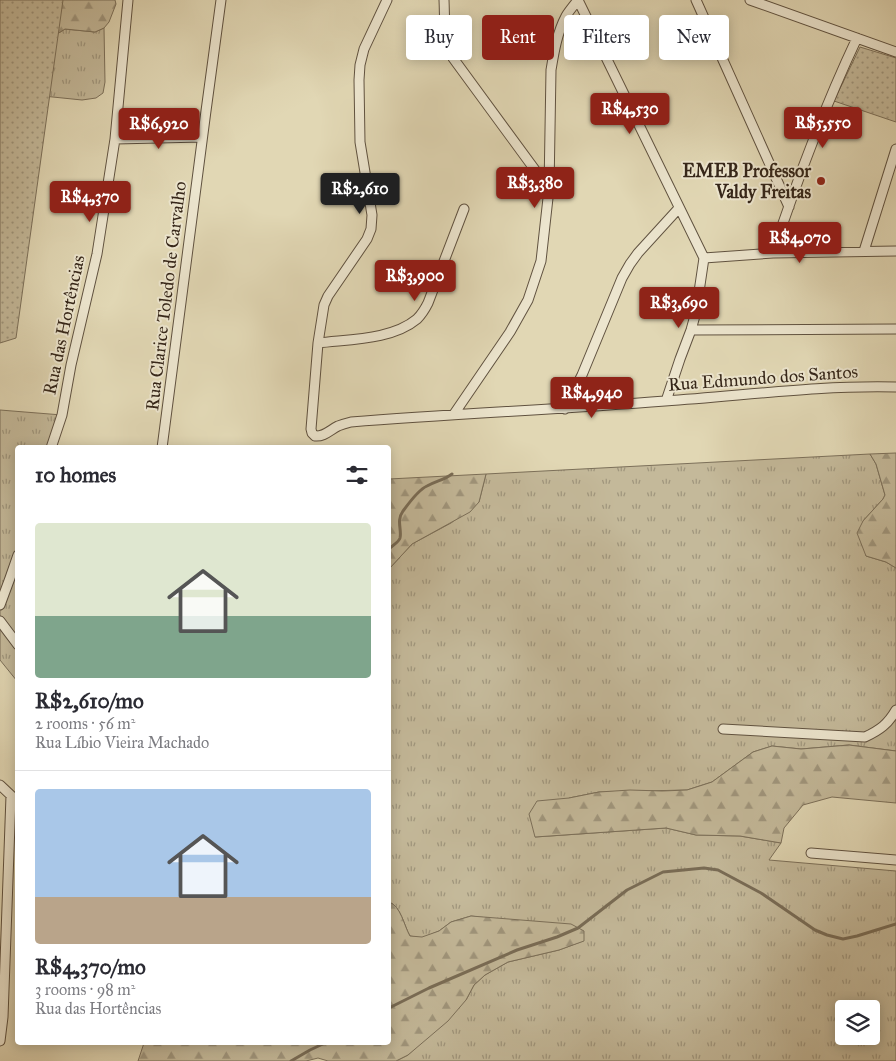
<!DOCTYPE html>
<html lang="en">
<head>
<meta charset="utf-8">
<style>
	:root { --surface:#fff; --page:#f2f2f3; --text:#2b2b33; --muted:#7c7c81; --line:#e1e1e2; --accent:#8f2418 }
	body { margin:0; font-family:"IM FELL Great Primer",serif; background:var(--page); color:var(--text); height:100vh; display:flex; flex-direction:column; font-size:19px; white-space:nowrap }
	* { box-sizing:border-box; margin:0 }
	p { font-size:16px; color:var(--muted) }
	.icon { flex:none; width:28px; height:28px; fill:none; stroke:currentColor; stroke-width:2; stroke-linecap:round; stroke-linejoin:round }
	.map { position:relative; flex:1; overflow:hidden }
	.panel { position:absolute; left:15px; top:445px; width:376px; height:600px; display:flex; flex-direction:column; background:var(--surface); border-radius:5px; box-shadow:0 2px 12px #0003 }
	.panel>* { flex:none }
	.hud { position:absolute; left:406px; top:15px; width:414px; height:45px; display:flex; gap:10px }
	.fabs { position:absolute; left:835px; top:1000px; display:grid; gap:10px }
	.fabs a { display:grid; place-items:center; width:45px; height:45px; border-radius:5px; background:var(--surface); box-shadow:0 2px 12px #0003; font-size:25px }
	.price { position:absolute; translate:-50% -42px; padding:0 11px; border-radius:5px; background:var(--accent); color:#fff; font-size:16px; line-height:32px; filter:drop-shadow(0 1px 2px #0008) }
	.price::after { content:''; position:absolute; left:50%; top:30px; width:15px; height:11px; margin-left:-8px; background:inherit; clip-path:polygon(0 0,100% 0,50% 100%) }
	.price.active { background:#222; color:#fff }
	ul { padding:0; list-style:none }
	li { display:grid; align-content:center; gap:10px; height:265px; padding:0 20px }
	li+li { border-top:1px solid var(--line) }
	li span { display:grid; place-items:center; height:155px; border-radius:5px; color:#555 }
	li>.icon { margin-inline-start:auto }
	span .icon { width:90px; height:90px; fill:#fffc; stroke-width:1 }
	li b { font-size:21px }
	h2 { display:flex; justify-content:space-between; align-items:center; height:60px; padding:0 20px; font-size:21px }
	.tag { padding:0 18px; border-radius:5px; background:var(--surface); box-shadow:0 2px 12px #0003; font-size:18px; line-height:45px }
	.tag.active { background:var(--accent); color:#fff }
	.map>svg:first-child { display:block }
</style>
</head>
<body>
<div class="map">
<svg width="896" height="1061" viewBox="0 0 896 1061">
	<defs>
		<pattern id="grass-tufts" width="24" height="20" patternUnits="userSpaceOnUse" patternTransform="scale(1.25)"><rect width="24" height="20" fill="#c4b99a"/><path d="M3 7l-1-3M5 7V3M7 7l1-3M15 17l-1-3M17 17v-4M19 17l1-3" fill="none" stroke="#a0967d"/></pattern>
		<pattern id="forest-firs" width="22" height="20" patternUnits="userSpaceOnUse" patternTransform="scale(1.25)"><rect width="22" height="20" fill="#c4b99a"/><path d="M5 1l3.5 6h-7zM16 11l3.5 6h-7z" fill="#a0967d"/></pattern>
		<pattern id="park-dots" width="8" height="8" patternUnits="userSpaceOnUse" patternTransform="scale(1.25)"><rect width="8" height="8" fill="#c4b99a"/><path d="M2 2h.1M6 6h.1" fill="none" stroke="#a0967d" stroke-width="1.8" stroke-linecap="round"/></pattern>
	</defs>
	<rect width="100%" height="100%" fill="#e1d7b4"/>
	<filter id="stains"><feTurbulence type="fractalNoise" baseFrequency=".004" numOctaves="4"/><feColorMatrix values="0 0 0 0 .2 0 0 0 0 .09 0 0 0 0 .02 0 0 0 .5 -.17"/></filter>
	<radialGradient id="worn" r=".72"><stop offset=".6" stop-color="#630" stop-opacity="0"/><stop offset="1" stop-color="#630" stop-opacity=".3"/></radialGradient>
	<!-- grass -->
	<path fill="url(#grass-tufts)" stroke="#7c705a" fill-rule="evenodd" d="M104,28L105,82L103,93L96,98L82,100L43,96L0,37L54,36L65,29L95,32Z
		M0,410L62,415L56,447L18,448L17,681L0,660Z
		M870,454L876,464L885,495L883,499L863,521L866,556L886,562L896,568V751L849,745L801,749L772,746L753,752L712,782L687,790L599,792L569,798L535,837L666,828L696,835L740,836L781,843L769,860L896,871V1061H396L408,1055L466,1000L474,985L485,975L508,962L559,950L583,941L496,919L471,916L451,922L439,931L422,938L410,936C404,926 401,906 389,902V569L412,544L451,523L479,502L486,474ZM844,1009H871V1036H844Z"/>
	<!-- forest -->
	<path fill="url(#forest-firs)" stroke="#7c705a" d="M0,0H115L116,4L109,22L104,28L95,32L65,29L54,36L0,37Z
		M896,453V568L886,562L866,556L857,533L863,521L883,499L885,495L876,464L870,454Z
		M486,474L479,502L470,512L412,544L389,569V479Z
		M849,745L896,751V803L832,797L803,805L784,828L781,843L740,836L696,835L666,828L535,837L529,814L537,801L569,798L599,792L630,790L662,791L687,790L712,782L753,752L772,746L801,749Z
		M389,902C401,906 404,926 410,936L422,937L439,931L451,922L471,916L571,924L584,931V941L559,950L508,962L485,975L474,985L466,1000L448,1021L408,1055L396,1061H328L318,1058L306,1061H138L144,1043L389,1042Z"/>
	<!-- park -->
	<path fill="url(#park-dots)" stroke="#7c705a" d="M0,0H63L16,338L0,343Z
		M860,47L896,58V122L834,101Z"/>
	<g fill="none" stroke-linecap="round" stroke-linejoin="round">
		<!-- stream -->
		<path stroke="#796c56" stroke-width="3" d="M389,549C392,546 399,542 400,538C402,529 396,521 403,511C409,503 418,490 427,486C436,481 444,480 452,474
			M389,1008L429,988L517,950L557,937L578,928L627,890L663,872L704,868L718,870L761,893L815,930L827,935L843,939L857,936L896,924
			M291,1061L310,1050L327,1042"/>
		<defs>
			<path id="minor" d="M387,0L364,49L360,65L359,80L360,142L372,215L371,229L367,239L328,296L324,305L318,343L311,429L312,433L315,436C324,437 330,430 338,426C343,424 347,423 351,422C456,414 561,409 665,401C742,396 819,385 896,387
				M444,0C445,20 443,40 453,58L549,189
				M578,0L704,258
				M696,0L789,207
				M750,0L896,52
				M115,139L202,137
				M864,251L896,149
				M773,253C797,180 824,108 857,38
				M704,258L773,253L896,251
				M691,330L896,329
				M318,343C349,339 392,340 417,319C422,314 425,309 428,303L464,209
				M666,401L680,359L691,330L696,312L704,258
				M565,409L582,375L622,278L630,264L638,253L679,208
				M454,414L510,332L528,300L541,261L549,189L551,70C554,52 557,33 566,16C569,11 574,5 578,0
				M51,448L62,415L71,365L97,254L115,139L128,0
				M162,448C183,298 200,149 221,0
				M0,605L10,578L18,555
				M0,621L18,645
				M723,729L865,737C880,730 888,724 896,710
				M0,785L18,802
				M811,853L896,860
				M0,1041L3,1017L11,796"/>
		</defs>
		<!-- minor casing -->
		<use href="#minor" stroke="#605240" stroke-width="11"/>
		<!-- minor -->
		<use href="#minor" stroke="#ece5ce" stroke-width="9"/>
	</g>
	<!-- markers -->
	<circle fill="#8f2418" stroke="#ece5ce" stroke-width="2" cx="821" cy="181" r="5"/>
	<g text-anchor="middle" stroke-width="4" stroke-linejoin="round" paint-order="stroke">
		<!-- poi labels -->
		<g font-size="18" font-weight="bold" fill="#352619" stroke="#ece5ce" text-anchor="end">
			<text x="811" y="177">EMEB Professor<tspan x="811" dy="21">Valdy Freitas</tspan></text>
		</g>
		<!-- street labels -->
		<g font-size="18" fill="#352619" stroke="#ece5ce">
			<text transform="translate(166 296) rotate(-83)" y="6">Rua Clarice Toledo de Carvalho</text>
			<text transform="translate(64 325) rotate(-78)" y="6">Rua das Hortências</text>
			<text transform="translate(763 378) rotate(-4)" y="6">Rua Edmundo dos Santos</text>
		</g>
	</g>
	<rect width="100%" height="100%" filter="url(#stains)"/>
	<rect width="100%" height="100%" fill="url(#worn)"/>
</svg>
<div class="fabs">
<a><svg class="icon" aria-label="layers" viewBox="0 0 24 24"><path d="M12 4l9 5-9 5-9-5zM3 14l9 5 9-5"/></svg></a>
</div>
<b class="price" style="left:630px;top:135px">R$4,530</b>
<b class="price" style="left:823px;top:149px">R$5,550</b>
<b class="price" style="left:159px;top:150px">R$6,920</b>
<b class="price" style="left:535px;top:209px">R$3,380</b>
<b class="price active" style="left:360px;top:215px">R$2,610</b>
<b class="price" style="left:90px;top:223px">R$4,370</b>
<b class="price" style="left:800px;top:264px">R$4,070</b>
<b class="price" style="left:415px;top:302px">R$3,900</b>
<b class="price" style="left:679px;top:329px">R$3,690</b>
<b class="price" style="left:592px;top:419px">R$4,940</b>
<div class="hud">
<a class="tag">Buy</a>
<a class="tag active">Rent</a>
<a class="tag">Filters</a>
<a class="tag">New</a>
</div>
<section class="panel">
<h2>10 homes<svg class="icon" aria-label="filters" viewBox="0 0 24 24"><path d="M4 7h16M4 17h16"/><circle cx="9" cy="7" r="2"/><circle cx="15" cy="17" r="2"/></svg></h2>
<ul>
<li><span style="background:linear-gradient(#dfe7d0 60%,#7fa58c 0)"><svg class="icon" aria-label="home" viewBox="0 0 24 24"><path d="M3 11l9-7 9 7M6 9v11h12V9"/></svg></span><div><b>R$2,610/mo</b><p>2 rooms · 56 m²</p><p>Rua Líbio Vieira Machado</p></div></li>
<li><span style="background:linear-gradient(#a9c7e8 70%,#b9a48a 0)"><svg class="icon" aria-label="home" viewBox="0 0 24 24"><path d="M3 11l9-7 9 7M6 9v11h12V9"/></svg></span><div><b>R$4,370/mo</b><p>3 rooms · 98 m²</p><p>Rua das Hortências</p></div></li>
</ul>
</section>
</div>
</body>
</html>
